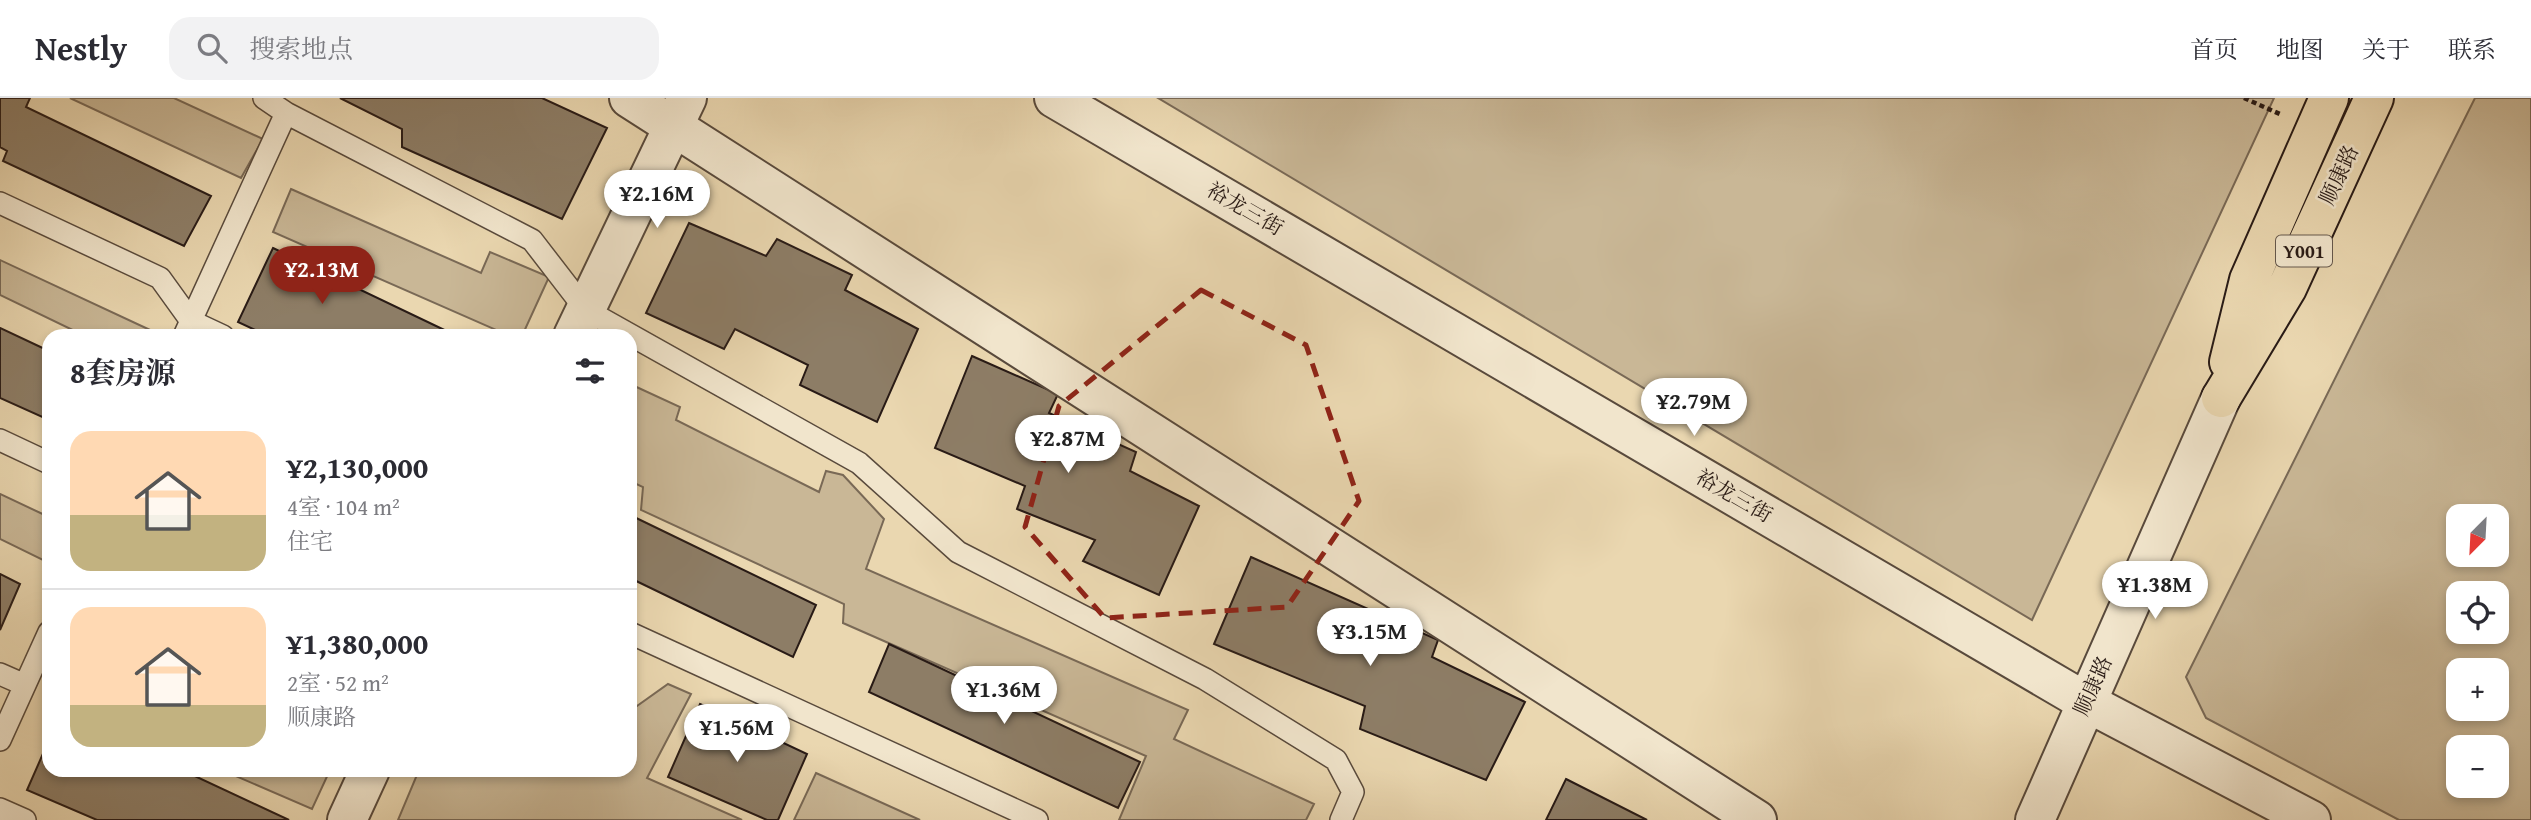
<!DOCTYPE html>
<html lang="zh">
<head>
<meta charset="utf-8">
<style>
	:root { --surface:#fff; --page:#f2f2f3; --text:#2b2b33; --muted:#7c7c81; --line:#e1e1e2; --accent:#8f2418 }
	body { margin:0; font-family:"Gentium Book Plus","Noto Serif SC",serif; background:var(--page); color:var(--text); height:100vh; display:flex; flex-direction:column; font-size:26px; white-space:nowrap }
	* { box-sizing:border-box; margin:0 }
	p { font-size:23px; color:var(--muted) }
	.icon { flex:none; width:38px; height:38px; fill:none; stroke:currentColor; stroke-width:2; stroke-linecap:round; stroke-linejoin:round }
	.map { position:relative; flex:1; overflow:hidden }
	.panel { position:absolute; left:42px; top:231px; width:595px; height:448px; display:flex; flex-direction:column; background:var(--surface); border-radius:21px; box-shadow:0 4px 10px #0003 }
	.panel>* { flex:none }
	.needle { width:46px; rotate:204deg }
	.controls { position:absolute; left:2446px; top:406px; display:grid; gap:14px }
	.controls a { display:grid; place-items:center; width:63px; height:63px; border-radius:14px; background:var(--surface); box-shadow:0 4px 10px #0003; font-size:35px }
	.price { position:absolute; translate:-50% -60px; padding:0 16px; border-radius:24px; background:#fff; color:#222; font-size:23px; line-height:46px; filter:drop-shadow(0 2px 4px #0008) }
	.price::after { content:''; position:absolute; left:50%; top:42px; width:21px; height:16px; margin-left:-10px; background:inherit; clip-path:polygon(0 0,100% 0,50% 100%) }
	.price.selected { background:var(--accent); color:#fff }
	ul { padding:0; list-style:none }
	li { display:flex; align-items:center; gap:21px; height:175px; padding:0 28px }
	li+li { border-top:2px solid var(--line) }
	li span { display:grid; place-items:center; flex:none; width:196px; height:140px; border-radius:21px; color:#555 }
	li>.icon { margin-inline-start:auto }
	span .icon { width:84px; height:84px; fill:#fffc; stroke-width:1 }
	li b { font-size:30px }
	h2 { display:flex; justify-content:space-between; align-items:center; height:84px; padding:0 28px; font-size:30px }
	header { display:flex; align-items:center; gap:42px; box-sizing:border-box; height:98px; padding:0 35px; background:var(--surface); border-bottom:2px solid var(--line) }
	header strong { font-size:33px }
	nav { display:flex; gap:38px; margin-inline-start:auto; font-size:24px }
	.search { width:490px; height:63px; background:var(--page); display:flex; align-items:center; gap:18px; box-sizing:border-box; padding:0 24px; border-radius:21px; color:var(--muted); font-size:26px }
	.map>svg:first-child { display:block }
</style>
</head>
<body>
<header>
<strong>Nestly</strong>
<div class="search"><svg class="icon" aria-label="search" viewBox="0 0 24 24"><circle cx="10" cy="10" r="6"/><path d="M15 15l6 6"/></svg>搜索地点</div>
<nav><a>首页</a><a>地图</a><a>关于</a><a>联系</a></nav>
</header>
<div class="map">
<svg width="2531" height="722" viewBox="0 0 2531 722">
	<rect width="100%" height="100%" fill="#ead7b0"/>
	<filter id="stains"><feTurbulence type="fractalNoise" baseFrequency=".00286" numOctaves="4"/><feColorMatrix values="0 0 0 0 .2 0 0 0 0 .09 0 0 0 0 .02 0 0 0 .5 -.17"/></filter>
	<radialGradient id="worn" r=".72"><stop offset=".6" stop-color="#630" stop-opacity="0"/><stop offset="1" stop-color="#630" stop-opacity=".3"/></radialGradient>
	<!-- green -->
	<path fill="#c9b796" stroke="#796956" stroke-width="2" fill-rule="evenodd" d="M70,0H174L263,41L241,80Z
		M1158,0H2274L2032,522Z
		M2475,0H2531V722H2399L2206,620L2186,579ZM2459,418H2497V457H2459ZM2459,495H2497V534H2459ZM2459,572H2497V611H2459ZM2459,649H2497V688H2459Z
		M291,91L481,175L490,154L549,179L522,238H510L273,134Z
		M0,163V162L163,238H85L0,197Z
		M630,286L680,309L676,322L819,394L826,373L843,377L884,421L866,471L1188,612L1174,641L1314,706L1306,722H1119L1146,658L843,525L844,506L641,412L643,389L630,383Z
		M0,396L49,419V465L0,441Z
		M668,586L691,596L647,680L742,722H398L419,672H630V613Z
		M222,672H330L312,711Z
		M816,675L920,722H794Z"/>
	<!-- building -->
	<path fill="#8d7d66" stroke="#291b16" stroke-width="2" d="M0,0H30L26,9L211,98L184,148L3,63L7,53L0,49Z
		M340,0H542L607,30L562,121L402,49V31Z
		M689,125L766,158L777,141L852,177L845,192L918,231L877,324L800,287L808,267L735,231L724,251L646,215Z
		M273,150L457,238H268L238,224Z
		M0,230L49,253V322L0,300Z
		M972,258L1058,296L1049,315L1136,354L1130,373L1199,408L1159,497L1083,463L1095,442L1017,411L1025,388L935,350Z
		M630,417L816,507L793,559L630,480Z
		M1251,459L1438,542L1432,559L1525,604L1486,682L1360,631L1365,608L1214,546Z
		M0,476L20,486L0,532Z
		M889,546L1140,664L1118,710L869,594Z
		M700,606L807,656L778,722H767L668,679Z
		M49,642V672H182L289,722H97L27,692Z
		M1566,681L1647,722H1546Z"/>
	<g fill="none" stroke-linecap="round" stroke-linejoin="round">
		<defs>
			<path id="service" d="M264,0L286,15
				M0,105L160,180L191,223L223,238
				M184,238L286,15L532,142L586,212L859,365L958,454L1205,581L1336,662L1353,694L1341,722
				M0,342L49,365
				M630,535L1037,722
				M0,576L25,587
				M0,642L49,534
				M0,711L25,722"/>
			<path id="minor" d="M629,0L1757,722
				M1054,0L2086,604L2311,722
				M573,238L687,0
				M347,722L370,672"/>
			<path id="tertiary" d="M2035,722L2221,300"/>
			<path id="primary" d="M2229,264L2249,182L2329,0
				M2221,300L2287,190L2374,0"/>
		</defs>
		<!-- service casing -->
		<use href="#service" stroke="#594a3c" stroke-width="24"/>
		<!-- minor casing -->
		<use href="#minor" stroke="#594a3c" stroke-width="42"/>
		<!-- tertiary casing -->
		<use href="#tertiary" stroke="#594a3c" stroke-width="42"/>
		<!-- primary casing -->
		<use href="#primary" stroke="#291b16" stroke-width="42"/>
		<!-- path -->
		<path stroke="#291b16" stroke-width="4.5" stroke-dasharray="5 3.5" stroke-linecap="butt" d="M2244,0L2282,17"/>
		<!-- service -->
		<use href="#service" stroke="#f1e5cc" stroke-width="21"/>
		<!-- minor -->
		<use href="#minor" stroke="#f1e5cc" stroke-width="38"/>
		<!-- tertiary -->
		<use href="#tertiary" stroke="#f1e5cc" stroke-width="38"/>
		<!-- primary -->
		<use href="#primary" stroke="#ead7b0" stroke-width="38"/>
	</g>
	<!-- marked area -->
	<path fill="none" stroke="#8f2418" stroke-width="5" stroke-dasharray="14 9" stroke-linejoin="round" d="M1201,192L1306,247L1359,403L1287,509L1105,520L1025,429L1059,308Z"/>
	<g text-anchor="middle" stroke-width="5" stroke-linejoin="round" paint-order="stroke">
		<!-- shield labels -->
		<rect fill="#f1e5cc" stroke="#65584d" stroke-width="2" x="2276" y="137.5" width="56" height="31" rx="5"/>
		<g font-size="19" font-weight="bold" fill="#291b16">
			<text x="2304" y="160">Y001</text>
		</g>
		<!-- street labels -->
		<g font-size="21" fill="#291b16" stroke="#f1e5cc">
			<text transform="translate(2339 77) rotate(-65)" y="7">顺康路</text>
			<text transform="translate(1245 111) rotate(30)" y="7">裕龙三街</text>
			<text transform="translate(1734 398) rotate(30)" y="7">裕龙三街</text>
			<text transform="translate(2093 588) rotate(-66)" y="7">顺康路</text>
		</g>
	</g>
	<rect width="100%" height="100%" filter="url(#stains)"/>
	<rect width="100%" height="100%" fill="url(#worn)"/>
</svg>
<div class="controls">
<a><svg class="needle" viewBox="-14 -14 28 28"><path d="M0-13l5 13h-10z" fill="#e53935"/><path d="M0 13l5-13h-10z" fill="#7c7c81"/></svg></a>
<a><svg class="icon" aria-label="locate" viewBox="0 0 24 24"><circle cx="12" cy="12" r="6"/><path d="M12 2v4M12 18v4M2 12h4M18 12h4"/></svg></a>
<a>+</a>
<a>−</a>
</div>
<b class="price" style="left:657px;top:132px">¥2.16M</b>
<b class="price selected" style="left:322px;top:208px">¥2.13M</b>
<b class="price" style="left:1694px;top:340px">¥2.79M</b>
<b class="price" style="left:1068px;top:377px">¥2.87M</b>
<b class="price" style="left:2155px;top:523px">¥1.38M</b>
<b class="price" style="left:1370px;top:570px">¥3.15M</b>
<b class="price" style="left:1004px;top:628px">¥1.36M</b>
<b class="price" style="left:737px;top:666px">¥1.56M</b>
<section class="panel">
<h2>8套房源<svg class="icon" aria-label="filters" viewBox="0 0 24 24"><path d="M4 7h16M4 17h16"/><circle cx="9" cy="7" r="2"/><circle cx="15" cy="17" r="2"/></svg></h2>
<ul>
<li><span style="background:linear-gradient(#ffd9b3 60%,#c2b280 0)"><svg class="icon" aria-label="home" viewBox="0 0 24 24"><path d="M3 11l9-7 9 7M6 9v11h12V9"/></svg></span><div><b>¥2,130,000</b><p>4室 · 104 m²</p><p>住宅</p></div></li>
<li><span style="background:linear-gradient(#ffd9b3 70%,#c2b280 0)"><svg class="icon" aria-label="home" viewBox="0 0 24 24"><path d="M3 11l9-7 9 7M6 9v11h12V9"/></svg></span><div><b>¥1,380,000</b><p>2室 · 52 m²</p><p>顺康路</p></div></li>
</ul>
</section>
</div>
</body>
</html>
